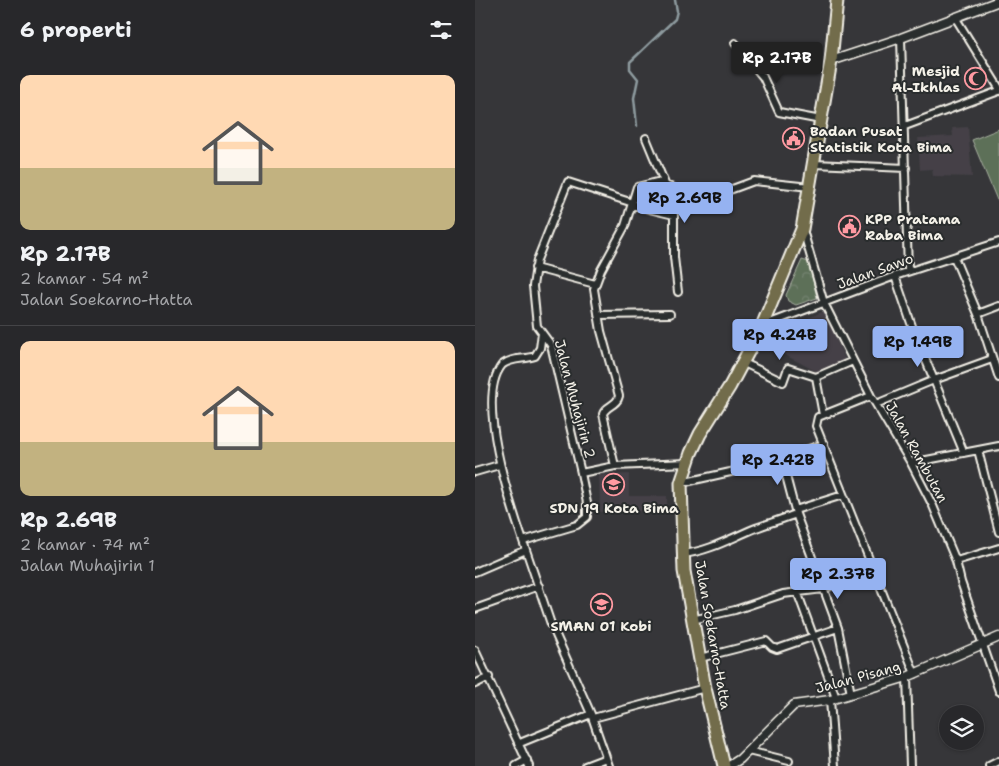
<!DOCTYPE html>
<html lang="id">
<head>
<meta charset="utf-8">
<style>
	:root { --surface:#28282b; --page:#343437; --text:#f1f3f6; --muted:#a5a6a9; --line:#444447; --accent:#95b2f1 }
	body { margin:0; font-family:"Shantell Sans",sans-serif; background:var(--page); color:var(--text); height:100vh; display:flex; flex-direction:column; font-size:19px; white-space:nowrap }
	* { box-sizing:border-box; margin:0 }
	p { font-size:16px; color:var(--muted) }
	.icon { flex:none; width:28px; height:28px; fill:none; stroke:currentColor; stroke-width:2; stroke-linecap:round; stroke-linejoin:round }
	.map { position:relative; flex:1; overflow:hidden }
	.details { display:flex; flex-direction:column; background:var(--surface); width:475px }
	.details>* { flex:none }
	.tools { position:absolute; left:464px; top:705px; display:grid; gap:10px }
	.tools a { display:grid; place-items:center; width:45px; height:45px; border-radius:50%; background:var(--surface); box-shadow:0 1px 4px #0004,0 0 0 1px var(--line); font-size:25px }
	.price { position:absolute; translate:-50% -42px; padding:0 11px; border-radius:5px; background:var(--accent); color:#111; font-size:16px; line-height:32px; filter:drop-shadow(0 1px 2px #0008) }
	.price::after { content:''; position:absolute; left:50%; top:30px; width:15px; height:11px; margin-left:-8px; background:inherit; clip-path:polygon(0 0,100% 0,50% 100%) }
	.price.selected { background:#222; color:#fff }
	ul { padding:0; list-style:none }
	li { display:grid; align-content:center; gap:10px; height:265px; padding:0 20px }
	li+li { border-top:1px solid var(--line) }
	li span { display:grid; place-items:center; height:155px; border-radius:10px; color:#555 }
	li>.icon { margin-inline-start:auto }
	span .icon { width:90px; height:90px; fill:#fffc; stroke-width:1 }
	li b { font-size:21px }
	h2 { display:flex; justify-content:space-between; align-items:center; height:60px; padding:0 20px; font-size:21px }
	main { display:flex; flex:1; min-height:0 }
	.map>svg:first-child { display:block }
</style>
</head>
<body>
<main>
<section class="details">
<h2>6 properti<svg class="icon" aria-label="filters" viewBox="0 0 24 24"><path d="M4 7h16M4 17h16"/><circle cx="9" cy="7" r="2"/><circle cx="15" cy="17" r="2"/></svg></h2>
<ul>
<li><span style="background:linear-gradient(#ffd9b3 60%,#c2b280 0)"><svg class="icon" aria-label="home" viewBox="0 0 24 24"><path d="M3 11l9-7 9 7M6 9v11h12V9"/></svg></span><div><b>Rp 2.17B</b><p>2 kamar · 54 m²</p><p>Jalan Soekarno-Hatta</p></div></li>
<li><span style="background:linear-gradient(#ffd9b3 65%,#c2b280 0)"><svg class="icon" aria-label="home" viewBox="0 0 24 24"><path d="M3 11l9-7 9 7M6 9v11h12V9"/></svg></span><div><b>Rp 2.69B</b><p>2 kamar · 74 m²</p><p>Jalan Muhajirin 1</p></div></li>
</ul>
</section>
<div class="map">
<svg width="524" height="766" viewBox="0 0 524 766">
	<defs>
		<pattern id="park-crowns" width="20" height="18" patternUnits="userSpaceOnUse" patternTransform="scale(1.25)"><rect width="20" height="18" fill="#5d6f59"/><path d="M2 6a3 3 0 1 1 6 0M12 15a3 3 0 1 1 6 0" fill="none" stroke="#758471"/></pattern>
	</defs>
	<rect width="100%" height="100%" fill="#363639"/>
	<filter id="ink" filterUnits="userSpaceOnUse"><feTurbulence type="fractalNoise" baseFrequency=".02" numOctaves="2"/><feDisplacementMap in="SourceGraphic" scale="10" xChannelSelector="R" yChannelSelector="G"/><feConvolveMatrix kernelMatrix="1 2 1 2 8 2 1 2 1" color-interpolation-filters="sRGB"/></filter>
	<g filter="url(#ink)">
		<!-- built -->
		<path fill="#444046" d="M493,127L497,177L458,176L457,169L445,170L443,138L478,136L477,128Z
			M349,311L371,361L346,374L291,345L296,335Z
			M154,474V496H192V511L125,512L124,475Z"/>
		<!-- park -->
		<path fill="url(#park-crowns)" stroke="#a8b0a0" d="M327,260L334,262L342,298L321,305L313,301L311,295Z"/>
		<!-- pitch -->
		<path fill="#5d6f59" stroke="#a8b0a0" d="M524,129V199L522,200L497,140Z"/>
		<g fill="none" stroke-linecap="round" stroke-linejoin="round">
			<!-- stream -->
			<path stroke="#8e9b9f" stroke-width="2.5" d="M162,126L159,98L163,79L155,69V62L200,19L202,11L200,0"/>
			<defs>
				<path id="minor" d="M480,17L524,88
					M426,38L433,271
					M260,43L288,77L304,112L346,120
					M430,126L524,91
					M171,138L190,184
					M339,164L431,168
					M157,205L199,215V257L203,292
					M328,230L349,303L396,396L436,463L458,506L481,561L486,582L524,691
					M479,257L503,314L524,378
					M60,268L120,284
					M420,276L438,329L489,453
					M503,314L524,306
					M123,315L195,314
					M287,326L420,276L524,242
					M67,333L65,348L60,356C49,360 37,357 27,365C0,398 35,503 48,541L102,525L112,517V503L106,473L140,466L212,463
					M267,362L308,382L313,368L341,377
					M396,396L343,417L341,426L440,674
					M401,404L459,380L517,359
					M348,415L341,377L378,361
					M503,450L524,532
					M306,457L320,510
					M436,463L524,446
					M140,466L128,414C131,405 142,406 144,396L126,331L119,289L126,270L150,226L162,187L182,182L219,196L241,195L279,181L335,187
					M0,472L24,465
					M106,473L76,345L62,326L58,286L62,260L93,182L158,203
					M206,483L278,467L349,444
					M321,514L363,628L376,694
					M48,541L76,624L116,714L134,766
					M208,554C235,551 256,538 281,528C294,523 308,519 321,514L320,510L368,495
					M481,561L524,548
					M0,572L51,550
					M323,594L361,698
					M0,609L64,586
					M217,620L260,610L308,594L348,589L397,569
					M0,650L54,766
					M225,658L291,641L297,647L302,649L363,628
					M432,677L435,766
					M0,684L14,677
					M355,700L360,766
					M118,718L230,688
					M45,743L116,714
					M273,751L314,761
					M41,766L52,760
					M110,766L131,758
					M514,766L524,761"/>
				<path id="tertiary" d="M356,61L426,38L524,1
					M254,766L265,759L319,705L355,700L432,677L524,637"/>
				<path id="trunk" d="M249,766L230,688L209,571L206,483L216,453L225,434L255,386L287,326L327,229L356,61L362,0"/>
			</defs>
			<!-- minor casing -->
			<use href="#minor" stroke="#f4f1e8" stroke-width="10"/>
			<!-- tertiary casing -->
			<use href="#tertiary" stroke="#f4f1e8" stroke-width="11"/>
			<!-- trunk casing -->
			<use href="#trunk" stroke="#f4f1e8" stroke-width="15"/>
			<!-- minor -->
			<use href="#minor" stroke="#2a2d2e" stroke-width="6"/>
			<!-- tertiary -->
			<use href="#tertiary" stroke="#2a2d2e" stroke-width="8"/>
			<!-- trunk -->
			<use href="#trunk" stroke="#726c4b" stroke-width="11"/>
		</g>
	</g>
	<!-- icons -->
	<defs>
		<symbol id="mosque-ring" viewBox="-11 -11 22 22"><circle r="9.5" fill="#2a2d2e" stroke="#ff9aa2" stroke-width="1.5"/><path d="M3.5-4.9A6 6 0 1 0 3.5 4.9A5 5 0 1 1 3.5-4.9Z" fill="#ff9aa2"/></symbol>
		<symbol id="civic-ring" viewBox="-11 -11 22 22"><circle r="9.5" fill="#2a2d2e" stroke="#ff9aa2" stroke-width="1.5"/><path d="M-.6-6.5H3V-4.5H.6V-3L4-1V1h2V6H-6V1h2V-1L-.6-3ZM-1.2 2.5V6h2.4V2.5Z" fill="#ff9aa2"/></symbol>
		<symbol id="school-ring" viewBox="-11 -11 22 22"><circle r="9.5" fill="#2a2d2e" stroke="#ff9aa2" stroke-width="1.5"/><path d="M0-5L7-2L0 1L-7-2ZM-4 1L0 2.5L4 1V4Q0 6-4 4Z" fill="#ff9aa2"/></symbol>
	</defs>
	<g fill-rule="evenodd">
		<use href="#mosque-ring" x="488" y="66" width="25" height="25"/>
		<use href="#civic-ring" x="306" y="126" width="25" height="25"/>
		<use href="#civic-ring" x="362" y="214" width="25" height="25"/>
		<use href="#school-ring" x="126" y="472" width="25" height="25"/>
		<use href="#school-ring" x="114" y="592" width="25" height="25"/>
	</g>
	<g text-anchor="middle" stroke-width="4" stroke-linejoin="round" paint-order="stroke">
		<!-- poi labels -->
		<g font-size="14" font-weight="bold" fill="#f4f1e8" stroke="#2a2d2e" text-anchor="start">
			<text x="485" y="76" text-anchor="end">Mesjid<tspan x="485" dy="16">Al-Ikhlas</tspan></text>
			<text x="335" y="136">Badan Pusat<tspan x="335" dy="16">Statistik Kota Bima</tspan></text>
			<text x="390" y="224">KPP Pratama<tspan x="390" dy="16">Raba Bima</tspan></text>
			<text x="139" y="513" text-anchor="middle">SDN 19 Kota Bima</text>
			<text x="126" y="631" text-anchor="middle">SMAN 01 Kobi</text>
		</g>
		<!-- street labels -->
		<g font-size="14" fill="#f4f1e8" stroke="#2a2d2e">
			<text transform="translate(400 271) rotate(-20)" y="5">Jalan Sawo</text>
			<text transform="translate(100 399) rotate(75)" y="5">Jalan Muhajirin 2</text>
			<text transform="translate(442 452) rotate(61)" y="5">Jalan Rambutan</text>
			<text transform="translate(238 635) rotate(80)" y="5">Jalan Soekarno-Hatta</text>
			<text transform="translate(383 677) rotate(-15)" y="5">Jalan Pisang</text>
		</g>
	</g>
</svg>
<div class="tools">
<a><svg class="icon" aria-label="layers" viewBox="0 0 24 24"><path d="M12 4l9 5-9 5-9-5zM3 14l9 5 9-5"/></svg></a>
</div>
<b class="price selected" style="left:302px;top:84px">Rp 2.17B</b>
<b class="price" style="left:210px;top:224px">Rp 2.69B</b>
<b class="price" style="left:305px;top:361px">Rp 4.24B</b>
<b class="price" style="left:443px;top:368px">Rp 1.49B</b>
<b class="price" style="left:303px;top:486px">Rp 2.42B</b>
<b class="price" style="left:363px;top:600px">Rp 2.37B</b>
</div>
</main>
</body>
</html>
